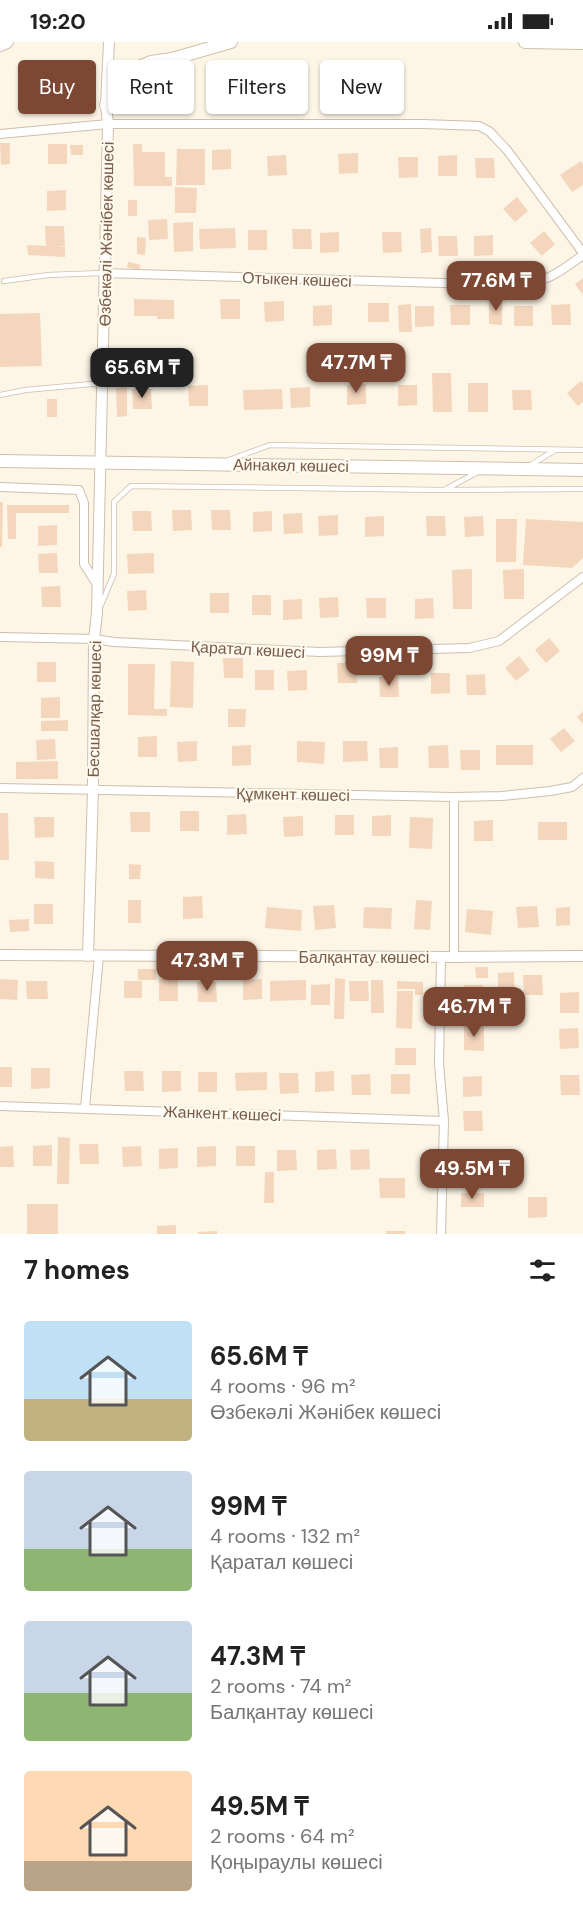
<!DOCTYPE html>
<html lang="en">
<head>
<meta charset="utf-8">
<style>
	:root { --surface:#fff; --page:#f6f6f6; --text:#222; --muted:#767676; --accent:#7c4833 }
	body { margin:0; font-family:"DM Sans",sans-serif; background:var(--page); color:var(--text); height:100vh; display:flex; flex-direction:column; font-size:22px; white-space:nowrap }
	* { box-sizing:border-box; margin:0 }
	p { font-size:20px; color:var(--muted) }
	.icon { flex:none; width:33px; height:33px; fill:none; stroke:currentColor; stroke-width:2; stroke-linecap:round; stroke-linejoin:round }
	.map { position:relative; height:1192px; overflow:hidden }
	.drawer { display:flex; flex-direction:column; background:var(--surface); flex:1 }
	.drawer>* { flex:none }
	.guide { position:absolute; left:18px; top:18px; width:548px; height:54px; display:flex; gap:12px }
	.price { position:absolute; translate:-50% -51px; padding:0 14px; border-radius:12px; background:var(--accent); color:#fff; font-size:20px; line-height:39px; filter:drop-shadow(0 2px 3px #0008) }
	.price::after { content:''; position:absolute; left:50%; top:36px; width:18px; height:14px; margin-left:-9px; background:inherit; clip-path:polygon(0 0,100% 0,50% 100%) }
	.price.current { background:#222; color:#fff }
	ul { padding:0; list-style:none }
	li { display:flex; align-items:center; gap:18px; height:150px; padding:0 24px }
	li span { display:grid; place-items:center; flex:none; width:168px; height:120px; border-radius:6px; color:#555 }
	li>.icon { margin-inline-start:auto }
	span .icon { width:72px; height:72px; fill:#fffc; stroke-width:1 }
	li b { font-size:26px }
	h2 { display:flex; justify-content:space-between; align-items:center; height:72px; padding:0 24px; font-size:26px }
	.chip { padding:0 21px; border-radius:6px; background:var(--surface); box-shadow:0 2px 4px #0004; font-size:21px; line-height:54px }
	.chip.current { background:var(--accent); color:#fff }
	.status { display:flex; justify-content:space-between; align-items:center; height:42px; padding:0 30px; background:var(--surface); direction:ltr }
	.status svg { height:16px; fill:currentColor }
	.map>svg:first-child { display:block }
</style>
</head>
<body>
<div class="status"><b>19:20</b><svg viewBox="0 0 49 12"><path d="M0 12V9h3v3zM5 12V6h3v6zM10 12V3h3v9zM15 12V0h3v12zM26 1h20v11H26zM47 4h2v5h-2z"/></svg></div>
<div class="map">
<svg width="583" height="1192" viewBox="0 0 583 1192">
	<rect width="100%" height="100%" fill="#fdf6e7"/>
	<!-- building -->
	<path fill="#f4d6bd" d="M0,101H10V122L1,123Z
		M48,102H67V122H48Z
		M133,102H142V110H165V135H172V144H134Z
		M70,103H83V113H71Z
		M177,107H205V143H176Z
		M231,107V127L212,128V108Z
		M358,111V131L339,132L338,112Z
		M286,113L287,133L268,134L267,114Z
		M457,113V134H438V114Z
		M398,115H418V135L399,136Z
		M475,116H494L495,136H476Z
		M581,119L583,122V143L572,150L560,133Z
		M175,145L197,146L196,171H175Z
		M66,148V168L47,169V149Z
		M517,155L528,169L515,180L503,167Z
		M128,158H137V174H128Z
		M167,177L168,197L149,198L148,178Z
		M193,180V209L174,210L173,181Z
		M45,184H64L65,204L58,205H65V215L28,213L27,203L46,204Z
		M235,186L236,206L200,207L199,187Z
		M431,186L432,210L421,211L420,187Z
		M292,187H311L312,207H293Z
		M248,188H267V208H248Z
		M544,189L555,202L542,214L530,201Z
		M339,190V210L320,211V191Z
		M382,190H401L402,210L383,211Z
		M493,193V213L474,214V194Z
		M438,194H457L458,214H439Z
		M137,195L146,196L145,213L137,212Z
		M128,220L141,223L139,229L127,225Z
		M583,236V253L575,242Z
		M134,257L174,258V277H157V274H134Z
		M220,257H240V277H221Z
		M489,258L502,259V283L489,282Z
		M284,259V279L265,280L264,260Z
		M368,261H389V280H368Z
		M411,262L412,290H399L398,263Z
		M570,262L571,283H552L551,263Z
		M332,263V283L313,284V264Z
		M450,263H470V283H451Z
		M415,264H434V284L415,285Z
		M514,264H533V284H514Z
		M40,271L42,324L0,325V272Z
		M155,306H176L175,327H154Z
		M432,331H451L452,370H433Z
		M581,339L583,342V360L578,364L567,351Z
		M468,341H488V370H468Z
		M366,342V362L347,363V343Z
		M208,343V364H189L188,344Z
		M398,343H417V363L398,364Z
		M127,345V374L117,375L116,346Z
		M310,345V365L291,366L290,346Z
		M132,347H151L152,367H133Z
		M282,347L283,367L244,368L243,348Z
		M512,348H531L532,368H513Z
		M47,357H57V375H47Z
		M0,460H3L2,505H0Z
		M7,463H69V471H16V497H8Z
		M172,468H191L192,488L173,489Z
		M211,468H230L231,488H212Z
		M132,469H151L152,489H133Z
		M272,469V489L253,490V470Z
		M302,471L303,491L284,492L283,472Z
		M338,473V493L319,494L318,474Z
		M384,474V494L365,495V475Z
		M426,474H445L446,494H427Z
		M483,474L484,494L465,495L464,475Z
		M496,477H517L516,520H496Z
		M526,477L583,480V516L572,526L523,523Z
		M57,483V503L38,504V484Z
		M57,511L58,531H39L38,512Z
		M154,511V531L128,532L127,512Z
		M472,527V567H453L452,528Z
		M524,527V557H504L503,528Z
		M60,544L61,565H42L41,545Z
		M146,548L147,568L128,569L127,549Z
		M210,551H229V571H210Z
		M252,553H271V573H252Z
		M338,555L339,575L320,576L319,556Z
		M366,556H386V576H367Z
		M433,556L434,576L415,577V557Z
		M302,557V577L283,578V558Z
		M549,596L560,609L546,621L535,608Z
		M519,614L530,628L516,639L505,626Z
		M223,616H243V636H224Z
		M171,619L194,620L193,666L170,665Z
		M37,620H56V640H37Z
		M337,621H356L357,641H338Z
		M128,622H155L154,667H167V674L128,673Z
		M255,628H274V648H255Z
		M307,628V648L288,649L287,629Z
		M431,631H450V651L431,652Z
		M485,632L486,653H467L466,633Z
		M398,634L399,655H380L379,635Z
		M60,655V676H41V656Z
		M228,667H246L245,685H228Z
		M583,669V682L577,675Z
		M68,678V689H41V679Z
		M564,686L575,699L561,710L550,697Z
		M157,694V715H138V695Z
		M55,697L56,717L37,718L36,698Z
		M197,699V719L178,720L177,700Z
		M297,699L325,700L324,722L297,720Z
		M343,699H367L368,719L343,720Z
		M251,703V723L232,724V704Z
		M448,703L449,726H429L428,704Z
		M496,703H533V723H496Z
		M398,705V726H380L379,706Z
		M460,708H480V728H461Z
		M58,719V737H16V720Z
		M180,769H199V789H180Z
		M130,770H150V790H131Z
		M0,771H8L9,818H0Z
		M246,772L247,792L227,793V773Z
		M335,773H354V793H335Z
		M391,773V794H372V774Z
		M303,774V794L284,795L283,775Z
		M34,775H54V795L35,796Z
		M410,775L433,776L432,807L409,806Z
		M493,778V799H474V779Z
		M538,780H567V798H538Z
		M35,819L54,820V837L35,836Z
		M129,822L141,823L140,837H129Z
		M202,854L203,876L183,877V855Z
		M128,858H141V881H128Z
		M416,858L432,859L430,888L414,887Z
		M34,862H53V882H34Z
		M334,863L336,886L315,888L313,864Z
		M537,864L539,885L518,886L516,865Z
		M267,865L302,868L301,889L265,886Z
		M364,865L392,866L391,887L363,886Z
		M570,865V883L556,884V866Z
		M467,867L493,869L491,893L465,890Z
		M29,877V889L10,890L9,878Z
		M475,925H488V936H476Z
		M138,927H156V938H138Z
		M514,930L515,958H498V931Z
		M523,933H542L543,953H524Z
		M335,936L345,937L344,977H334Z
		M0,937L18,938L17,958L0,957Z
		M159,937L178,938V959H159Z
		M262,937V957L243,958V938Z
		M306,938V958L270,959V939Z
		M371,938H383L384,971H371Z
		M26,939H47L48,957H27Z
		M124,939H142V956H124Z
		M349,939H368L369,959H350Z
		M397,939L423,940V953H415V947H397Z
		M197,940H216L217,960H198Z
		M330,942V963H311V943Z
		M464,943H483L484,963H465Z
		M397,949H413L412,987L396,986Z
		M579,950V971H560V951Z
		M464,983H484V1009L464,1008Z
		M578,986L579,1006L560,1007L559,987Z
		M395,1006H416V1023H395Z
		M0,1025H12V1045H0Z
		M31,1026H50V1046L31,1047Z
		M124,1029H143L144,1049H125Z
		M162,1029H181V1049L162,1050Z
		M334,1029V1049L315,1050V1030Z
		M198,1030H217V1050H198Z
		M267,1030V1048L236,1049L235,1031Z
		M279,1031H298L299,1051L280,1052Z
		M370,1032L371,1053H352L351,1033Z
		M391,1032H410V1052H391Z
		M560,1033H579L580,1053H561Z
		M482,1034V1054L463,1055V1035Z
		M463,1069H482L483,1089H464Z
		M58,1095L70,1096L69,1142H57Z
		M79,1102H98L99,1122H80Z
		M52,1103V1124H33V1104Z
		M13,1104L14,1125H0V1105Z
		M141,1104L142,1124L123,1125L122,1105Z
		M216,1104V1124L197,1125V1105Z
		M236,1104H255V1124H236Z
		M178,1106V1126L159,1127V1107Z
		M336,1107L337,1127L317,1128V1108Z
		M369,1107L370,1127L351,1128L350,1108Z
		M277,1108H296L297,1128L277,1129Z
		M482,1112V1132L463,1133L462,1113Z
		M265,1130H274V1161H264Z
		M379,1136H405V1156H380Z
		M461,1151H484V1165H461Z
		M528,1155H547V1175L528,1176Z
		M27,1162H58V1192H27Z
		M176,1183V1192H157V1184Z
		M217,1189V1192H198V1190Z
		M386,1189H405V1192H386Z"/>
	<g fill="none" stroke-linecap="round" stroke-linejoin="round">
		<defs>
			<path id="service" d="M4,239L48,233L103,231
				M0,353L25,348L103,341
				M226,419L270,403L583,408
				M529,424L555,408
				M446,447L476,431
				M101,563L114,532V460L131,444L444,448L583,447"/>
			<path id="minor" d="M0,92L108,82H424L479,84L489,89L507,108L583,211
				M104,231L513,243C549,239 554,234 583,213
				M0,445L79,448L84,461V522L98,544
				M0,595L94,597L114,600L320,610L469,606L499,599L583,535
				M0,746L454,755L502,754L550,749L572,745L583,736
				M441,915L439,1022L444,1079L441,1192
				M454,915V755
				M0,1064L444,1079
				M85,1066L99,914"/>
			<path id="tertiary" d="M0,913L454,915L583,914
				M88,914L93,748L94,597L97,571L108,82L106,63L109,0"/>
			<path id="secondary" d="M525,0L583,1
				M0,3L7,0
				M106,63L125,31L151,20L172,17L231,0
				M0,419L583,428"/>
		</defs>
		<!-- service casing -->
		<use href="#service" stroke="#cfbeac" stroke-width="6"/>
		<!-- minor casing -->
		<use href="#minor" stroke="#cfbeac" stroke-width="10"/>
		<!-- tertiary casing -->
		<use href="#tertiary" stroke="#cfbeac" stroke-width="12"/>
		<!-- secondary casing -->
		<use href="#secondary" stroke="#d3bfa9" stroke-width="14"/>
		<!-- service -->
		<use href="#service" stroke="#fff" stroke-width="4.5"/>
		<!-- minor -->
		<use href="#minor" stroke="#fff" stroke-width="8"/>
		<!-- tertiary -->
		<use href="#tertiary" stroke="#fff" stroke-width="10"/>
		<!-- secondary -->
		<use href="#secondary" stroke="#fff" stroke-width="12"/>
	</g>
	<g text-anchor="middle" stroke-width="4.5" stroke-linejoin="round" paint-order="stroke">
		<!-- street labels -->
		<g font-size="16" fill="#785d4a" stroke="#fff9ee">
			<text transform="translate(106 192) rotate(-89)" y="6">Өзбекәлі Жәнібек көшесі</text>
			<text transform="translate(297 237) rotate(2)" y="6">Отыкен көшесі</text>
			<text transform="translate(291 423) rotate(1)" y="6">Айнакөл көшесі</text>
			<text transform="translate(248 607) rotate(3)" y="6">Қаратал көшесі</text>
			<text transform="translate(94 667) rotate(-89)" y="6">Бесшалқар көшесі</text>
			<text transform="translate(293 752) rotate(1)" y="6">Құмкент көшесі</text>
			<text x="364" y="921">Балқантау көшесі</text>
			<text transform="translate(222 1071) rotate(2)" y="6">Жанкент көшесі</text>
		</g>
	</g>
</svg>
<b class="price" style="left:496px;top:270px">77.6M ₸</b>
<b class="price" style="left:356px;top:352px">47.7M ₸</b>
<b class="price current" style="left:142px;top:357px">65.6M ₸</b>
<b class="price" style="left:389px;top:645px">99M ₸</b>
<b class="price" style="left:207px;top:950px">47.3M ₸</b>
<b class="price" style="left:474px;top:996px">46.7M ₸</b>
<b class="price" style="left:472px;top:1158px">49.5M ₸</b>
<div class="guide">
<a class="chip current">Buy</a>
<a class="chip">Rent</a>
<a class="chip">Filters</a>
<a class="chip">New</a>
</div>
</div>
<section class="drawer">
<h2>7 homes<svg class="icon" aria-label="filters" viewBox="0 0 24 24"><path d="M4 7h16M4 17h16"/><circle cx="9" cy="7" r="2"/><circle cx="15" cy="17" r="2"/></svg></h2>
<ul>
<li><span style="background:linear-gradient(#bfe0f5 65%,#c2b280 0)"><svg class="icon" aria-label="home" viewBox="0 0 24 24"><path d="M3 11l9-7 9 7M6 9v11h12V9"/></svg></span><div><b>65.6M ₸</b><p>4 rooms · 96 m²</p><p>Өзбекәлі Жәнібек көшесі</p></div></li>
<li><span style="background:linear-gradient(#c9d6e8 65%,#8fb573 0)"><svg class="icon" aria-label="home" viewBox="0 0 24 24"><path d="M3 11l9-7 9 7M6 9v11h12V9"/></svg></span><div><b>99M ₸</b><p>4 rooms · 132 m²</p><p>Қаратал көшесі</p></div></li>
<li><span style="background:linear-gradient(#c9d6e8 60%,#8fb573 0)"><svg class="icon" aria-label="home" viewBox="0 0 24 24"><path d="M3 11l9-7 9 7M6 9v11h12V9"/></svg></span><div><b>47.3M ₸</b><p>2 rooms · 74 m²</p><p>Балқантау көшесі</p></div></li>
<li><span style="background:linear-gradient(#ffd9b3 75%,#b9a48a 0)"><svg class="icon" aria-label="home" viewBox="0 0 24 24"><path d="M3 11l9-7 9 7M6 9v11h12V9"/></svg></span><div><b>49.5M ₸</b><p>2 rooms · 64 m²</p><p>Қоңыраулы көшесі</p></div></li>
</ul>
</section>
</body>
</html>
